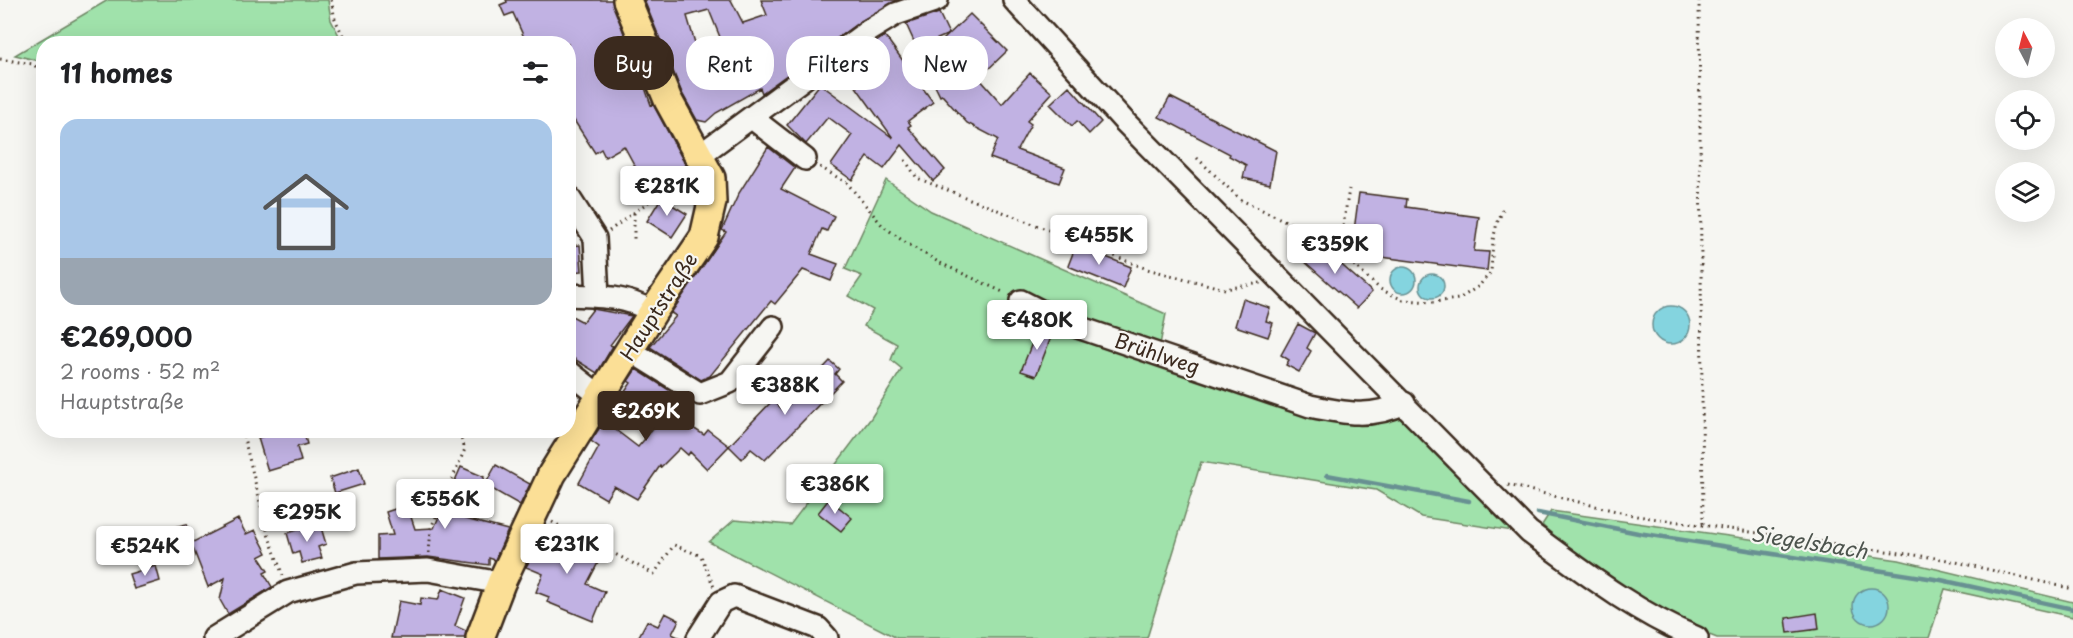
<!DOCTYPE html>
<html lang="en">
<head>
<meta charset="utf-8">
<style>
	:root { --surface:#fff; --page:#f6f6f6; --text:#202124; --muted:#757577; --line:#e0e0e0; --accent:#3b2a1e }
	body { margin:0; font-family:"Playpen Sans",sans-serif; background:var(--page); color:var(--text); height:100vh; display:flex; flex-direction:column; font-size:22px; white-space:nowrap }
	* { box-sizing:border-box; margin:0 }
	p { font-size:20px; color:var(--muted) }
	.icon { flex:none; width:33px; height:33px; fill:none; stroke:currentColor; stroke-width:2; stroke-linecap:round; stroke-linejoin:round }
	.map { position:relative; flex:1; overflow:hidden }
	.details { position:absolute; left:36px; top:36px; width:540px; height:402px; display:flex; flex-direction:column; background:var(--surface); border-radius:24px; box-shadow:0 6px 24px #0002 }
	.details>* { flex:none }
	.top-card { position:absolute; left:594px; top:36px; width:570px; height:54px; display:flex; gap:12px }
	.needle { width:39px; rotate:353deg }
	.fabs { position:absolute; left:1995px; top:18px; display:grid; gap:12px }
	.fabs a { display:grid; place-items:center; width:60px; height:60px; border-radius:50%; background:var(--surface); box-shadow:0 6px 24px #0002; font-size:30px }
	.price { position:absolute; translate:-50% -51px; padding:0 14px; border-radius:6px; background:#fff; color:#222; font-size:20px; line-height:39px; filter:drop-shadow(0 2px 3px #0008) }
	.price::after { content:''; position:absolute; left:50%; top:36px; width:18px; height:14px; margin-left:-9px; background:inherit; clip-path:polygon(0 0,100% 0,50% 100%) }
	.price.on { background:var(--accent); color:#fff }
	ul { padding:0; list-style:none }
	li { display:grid; align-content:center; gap:12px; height:318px; padding:0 24px }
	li+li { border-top:2px solid var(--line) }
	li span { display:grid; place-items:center; height:186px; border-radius:18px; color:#555 }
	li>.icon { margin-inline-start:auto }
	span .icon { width:108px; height:108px; fill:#fffc; stroke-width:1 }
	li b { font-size:26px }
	h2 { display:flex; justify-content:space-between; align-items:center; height:72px; padding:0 24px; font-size:26px }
	.tag { padding:0 21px; border-radius:24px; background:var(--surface); box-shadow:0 6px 24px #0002; font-size:21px; line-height:54px }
	.tag.on { background:var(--accent); color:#fff }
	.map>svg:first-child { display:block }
</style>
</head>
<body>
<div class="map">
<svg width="2073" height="638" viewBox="0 0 2073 638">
	<rect width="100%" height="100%" fill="#f6f6f2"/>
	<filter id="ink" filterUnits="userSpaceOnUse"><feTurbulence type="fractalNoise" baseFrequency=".0167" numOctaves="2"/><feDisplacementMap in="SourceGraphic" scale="12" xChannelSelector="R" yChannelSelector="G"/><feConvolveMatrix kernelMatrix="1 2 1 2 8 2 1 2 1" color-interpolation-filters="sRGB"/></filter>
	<g filter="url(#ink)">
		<!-- green -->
		<path fill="#a0e2ab" stroke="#6e8664" stroke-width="1.5" d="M108,0H328L331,20L343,43L44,44L43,65L39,61L15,55Z
			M886,180L931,211L1166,314L1157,360L1355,409L1389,395L1526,533L1421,517L1376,490L1201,462L1147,638H897L709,542L734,520L790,525L871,418L902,369L891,360L897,344L864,326L873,310L848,296L862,276L845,269Z
			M1551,511L1899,560L2073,602V617L1945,589L1929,638H1717L1689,627L1584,564L1542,525Z"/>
		<!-- water -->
		<path fill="#84d4df" stroke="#679092" stroke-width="1.5" d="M1390 280a13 13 0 1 1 26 0a13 13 0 1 1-26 0Z
			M1420 286a12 12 0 1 1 24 0a12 12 0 1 1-24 0Z
			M1652 325a19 19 0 1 1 38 0a19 19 0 1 1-38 0Z
			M1853 606a18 18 0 1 1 36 0a18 18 0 1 1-36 0Z"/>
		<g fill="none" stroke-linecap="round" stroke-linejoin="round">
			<!-- stream -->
			<path stroke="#679092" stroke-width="4.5" d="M1327,475L1469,501
				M1538,513L1638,533L1941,580L2073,609"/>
		</g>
		<!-- building -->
		<path fill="#c1b2e3" stroke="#3b2a1e" stroke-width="1.5" fill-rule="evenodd" d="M506,0H612L626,39L624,40L642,79L651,105L653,104L686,166L666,177L669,181L655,191L636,168L624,146L605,157L601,149L595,153L568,111V44H527L513,13L505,16L500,5L507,2Z
			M644,0H731L743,23L767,15L761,0H898L861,21L762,93L760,88L716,113L706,122L697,120L682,93ZM709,10L722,42L698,53L687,16Z
			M939,13L949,34L917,48L906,24Z
			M970,14L1007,51L979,78L1002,104L1030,73L1052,93L1027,121L1031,124L1017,150L1065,168L1059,183L990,158L998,139L967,123L942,95L940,96L924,63L926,62L942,79L962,60L943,40Z
			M885,36L933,102L908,121L911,125L908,127L945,170L933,181L902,145L884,169L868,157L852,180L831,165L852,135L828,117L806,144L787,125L820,84L893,138L841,66Z
			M1069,86L1101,122L1089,134L1077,121L1072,126L1050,104Z
			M1170,97L1276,151L1270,184L1243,178L1246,165L1229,156L1230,154L1159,117Z
			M768,147L795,168L781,189L834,216L827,231L822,229L811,254L838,264L831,281L803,270L775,304L771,301L710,376L701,380L650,347L676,316L671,313L726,232L722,230L739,193Z
			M1359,193L1407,199L1406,207L1479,217L1474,251L1489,252L1487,271L1351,253Z
			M661,198L687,214L672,237L647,221Z
			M1306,243L1317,253L1320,250H1325L1372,292L1357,308L1296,254Z
			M580,245L582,271L568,272V246Z
			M1076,245L1131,267L1123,288L1068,266Z
			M1243,299L1270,308L1266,321L1273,323L1268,337L1235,326Z
			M593,309L632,316L610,345L613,346L597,373L568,355V314L583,322Z
			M1298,324L1315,333L1307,348L1311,351L1299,372L1286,365L1289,360L1281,355Z
			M1039,325L1053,332L1036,376L1021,371Z
			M830,361L839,369L835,374L842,381L765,460L751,449L742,459L729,446L773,400L783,410Z
			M636,369L680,397L669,413L704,435L708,430L729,446L707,469L690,452L688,455L680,448L661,467L660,466L637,499L614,486L606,499L579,483L599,447L591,441L604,421L638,447L655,427L618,402L631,383L628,381Z
			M282,430H303L307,444L297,447L301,461L268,471L258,438Z
			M496,465L530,484L520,505L485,485Z
			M461,467L484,477L465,519L508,530L495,560L489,558V565L428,557L378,559V536L393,535L386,512L407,505L415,529L434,528Z
			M359,468L364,484L335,493L330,478Z
			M829,499L852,518L841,531L818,513Z
			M238,519L246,534L255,530L267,553L259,557L268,571L264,573L272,587L228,614L220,600L225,578L208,587L191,543Z
			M187,524L191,543L177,550L172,536L176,534L174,527Z
			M320,524L326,544L318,547L322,558L302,563L299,552L293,554L287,533Z
			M548,528L601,557L587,584L605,592L593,621L547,602L549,597L536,592L543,574L526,567Z
			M156,566L160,581L134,589L129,574Z
			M442,589L465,598L455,626L466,631L465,638H391L399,601L420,605L421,598L438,600Z
			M665,613L679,620L672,634L680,638H638L647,621L658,626Z
			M1817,613L1819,629L1788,633L1786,618Z"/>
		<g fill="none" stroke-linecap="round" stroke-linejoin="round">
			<defs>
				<path id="minor" d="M1014,0L1125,122L1529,532C1582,571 1636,613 1697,638
					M752,118L805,159
					M700,155L868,31L896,14L937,0
					M568,196L595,238L598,296
					M568,295C600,296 626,296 653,312
					M1021,301L1060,321L1310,406C1343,413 1372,419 1404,403
					M631,351L700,394L730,382L773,327
					M568,371L601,397
					M214,638L288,592L356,573L428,570L501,583
					M698,638L721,602L734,596L818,628L827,638"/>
				<path id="major" d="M480,638L501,583L552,474L653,312L704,237L712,202L711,178L668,100L627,0"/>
			</defs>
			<!-- minor casing -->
			<use href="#minor" stroke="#3b2a1e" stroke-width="26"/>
			<!-- major casing -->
			<use href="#major" stroke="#3b2a1e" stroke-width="32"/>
			<!-- path -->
			<path stroke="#3b2a1e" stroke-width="3" stroke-dasharray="1.5 4.5" stroke-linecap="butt" d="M331,0L335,19L347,44
				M1699,0L1703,526
				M0,59L33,64L44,74
				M1197,158L1241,200L1292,224L1335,248L1380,289L1403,300L1433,302L1459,299L1479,286L1491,272L1493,240L1497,223L1503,210
				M905,160L917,178L1147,269L1225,289L1261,283
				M820,167L847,183L882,225L903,241L940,263L1005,293
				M634,213V242
				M609,231L686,174
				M1335,248L1342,233L1349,189
				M242,430L268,534L283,576
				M1508,485L1637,516L1943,559L2073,589
				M552,522L654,574L674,545L701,556L714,587
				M429,553L431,528L465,449L458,430"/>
			<!-- minor -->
			<use href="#minor" stroke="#f6f6f2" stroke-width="21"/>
			<!-- major -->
			<use href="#major" stroke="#fbdf96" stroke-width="27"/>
		</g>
	</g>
	<g text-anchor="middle" stroke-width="4.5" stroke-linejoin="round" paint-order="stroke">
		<!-- street labels -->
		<g font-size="20" fill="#3b2a1e" stroke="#f6f6f2">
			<text transform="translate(659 307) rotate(-57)" y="7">Hauptstraße</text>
			<text transform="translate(1157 354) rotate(19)" y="7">Brühlweg</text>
		</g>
		<!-- water labels -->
		<g font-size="21" font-style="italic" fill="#4d544e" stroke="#f6f6f2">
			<text transform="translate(1809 543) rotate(9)" y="7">Siegelsbach</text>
		</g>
	</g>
</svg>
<div class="fabs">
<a><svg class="needle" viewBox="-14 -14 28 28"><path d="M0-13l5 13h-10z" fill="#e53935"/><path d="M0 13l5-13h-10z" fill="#757577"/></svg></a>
<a><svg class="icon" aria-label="locate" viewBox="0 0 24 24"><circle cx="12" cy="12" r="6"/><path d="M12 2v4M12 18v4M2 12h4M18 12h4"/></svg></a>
<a><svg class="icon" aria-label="layers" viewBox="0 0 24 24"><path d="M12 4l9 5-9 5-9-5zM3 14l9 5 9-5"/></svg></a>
</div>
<b class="price" style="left:667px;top:217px">€281K</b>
<b class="price" style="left:1099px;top:266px">€455K</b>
<b class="price" style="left:1335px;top:275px">€359K</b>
<b class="price" style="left:1037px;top:351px">€480K</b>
<b class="price" style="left:785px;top:416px">€388K</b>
<b class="price on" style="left:646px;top:442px">€269K</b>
<b class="price" style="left:835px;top:515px">€386K</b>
<b class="price" style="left:445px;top:530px">€556K</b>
<b class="price" style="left:307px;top:543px">€295K</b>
<b class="price" style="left:567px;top:575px">€231K</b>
<b class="price" style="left:145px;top:577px">€524K</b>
<div class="top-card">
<a class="tag on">Buy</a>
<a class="tag">Rent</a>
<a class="tag">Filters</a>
<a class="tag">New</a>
</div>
<section class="details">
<h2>11 homes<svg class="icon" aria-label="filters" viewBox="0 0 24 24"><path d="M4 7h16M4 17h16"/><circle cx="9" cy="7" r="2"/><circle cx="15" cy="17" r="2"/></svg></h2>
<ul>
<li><span style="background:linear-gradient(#a9c7e8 75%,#9aa5b1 0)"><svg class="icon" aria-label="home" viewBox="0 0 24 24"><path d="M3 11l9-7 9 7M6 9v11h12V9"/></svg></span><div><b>€269,000</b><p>2 rooms · 52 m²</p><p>Hauptstraße</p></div></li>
</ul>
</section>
</div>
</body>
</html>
